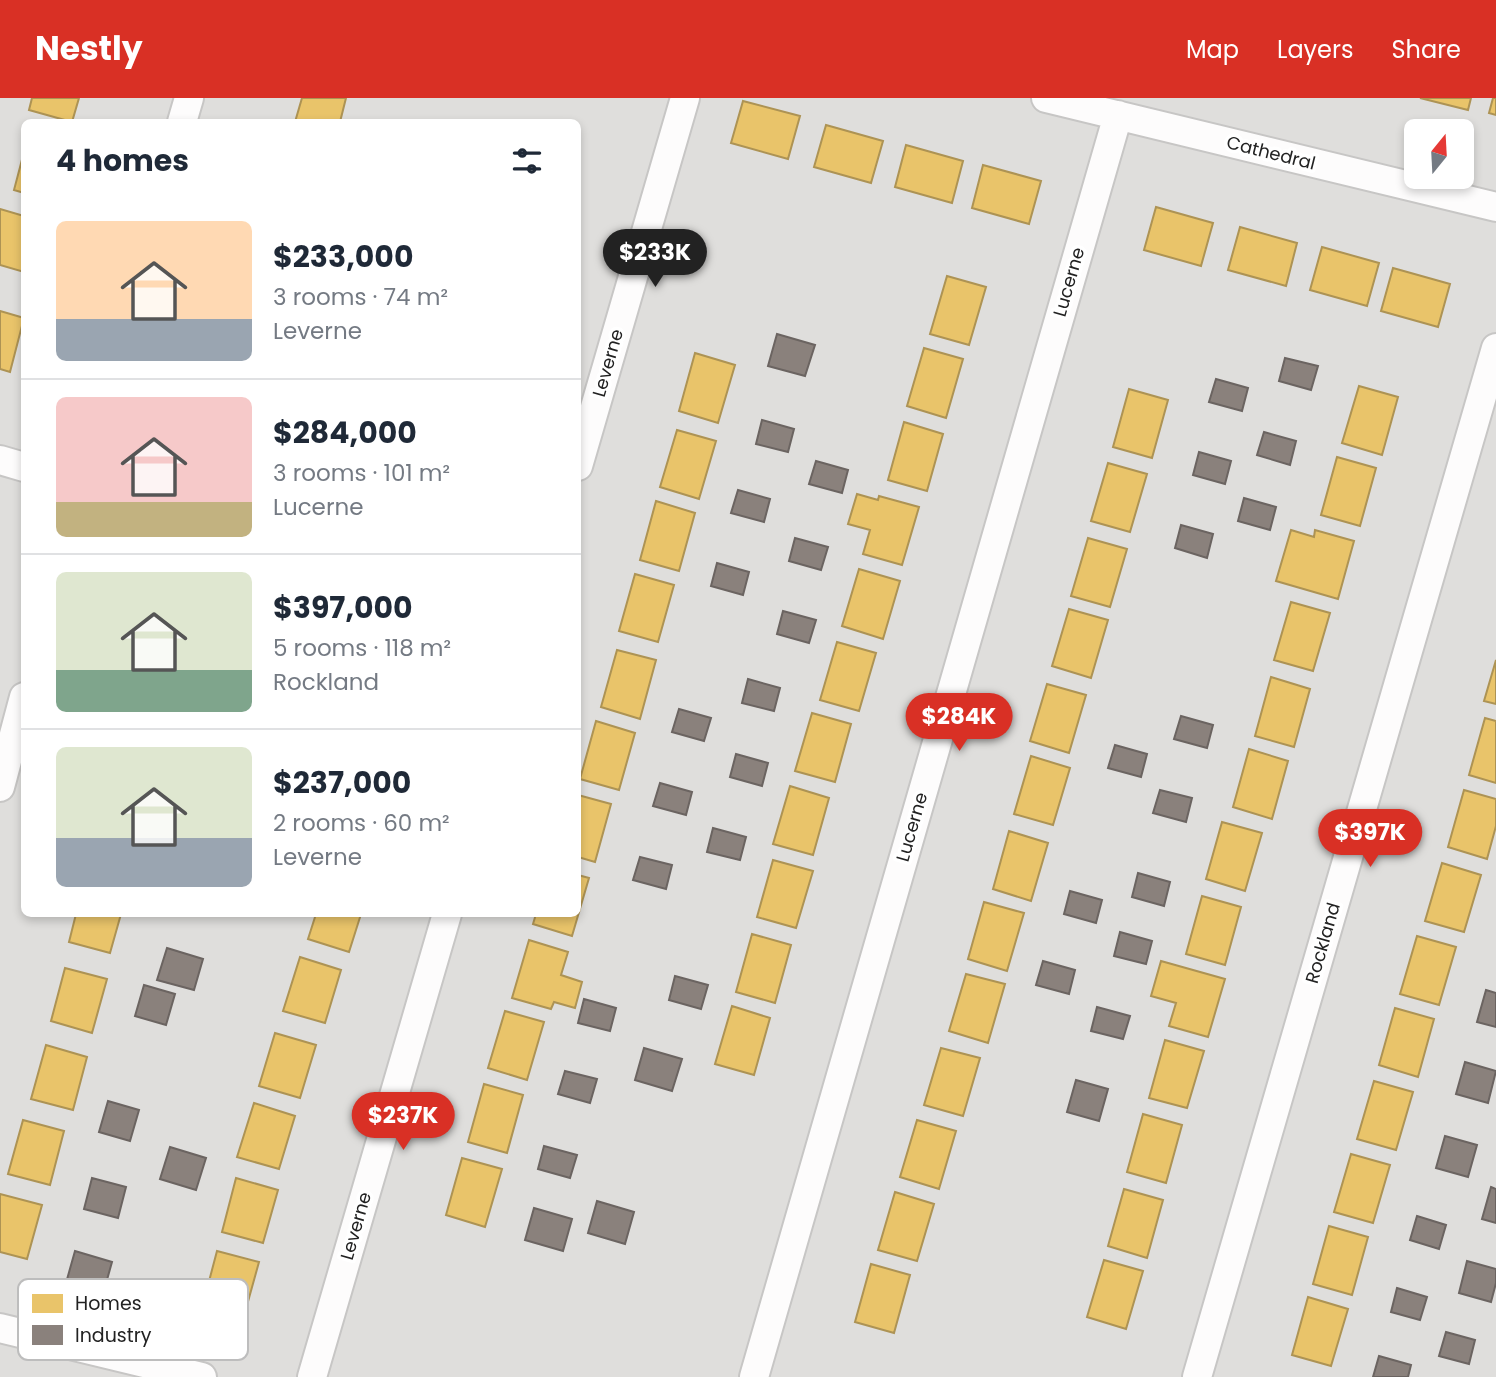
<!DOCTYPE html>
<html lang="en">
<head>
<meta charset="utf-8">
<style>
	:root { --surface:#fff; --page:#f2f2f3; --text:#1f2937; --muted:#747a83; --line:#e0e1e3; --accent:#d93025 }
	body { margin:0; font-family:Poppins,sans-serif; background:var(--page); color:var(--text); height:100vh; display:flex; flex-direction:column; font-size:26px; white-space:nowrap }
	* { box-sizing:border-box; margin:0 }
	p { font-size:23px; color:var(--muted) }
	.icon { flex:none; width:38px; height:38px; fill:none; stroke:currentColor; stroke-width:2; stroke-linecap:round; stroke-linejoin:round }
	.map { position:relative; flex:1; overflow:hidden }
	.drawer { position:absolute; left:21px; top:21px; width:560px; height:798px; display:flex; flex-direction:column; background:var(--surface); border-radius:10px; box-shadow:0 4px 10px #0003 }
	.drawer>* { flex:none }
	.needle { width:46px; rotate:18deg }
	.fabs { position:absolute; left:1404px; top:21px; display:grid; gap:14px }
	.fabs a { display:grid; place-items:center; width:70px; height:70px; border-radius:10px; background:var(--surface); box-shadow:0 4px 10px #0003; font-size:35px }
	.price { position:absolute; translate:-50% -60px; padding:0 16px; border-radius:24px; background:var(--accent); color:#fff; font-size:23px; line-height:46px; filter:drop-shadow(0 2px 4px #0008) }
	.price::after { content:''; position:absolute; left:50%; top:42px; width:21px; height:16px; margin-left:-10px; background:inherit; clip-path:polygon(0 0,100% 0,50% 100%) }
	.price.selected { background:#222; color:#fff }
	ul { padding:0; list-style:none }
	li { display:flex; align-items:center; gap:21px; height:175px; padding:0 35px }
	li+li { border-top:2px solid var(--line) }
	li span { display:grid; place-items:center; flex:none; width:196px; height:140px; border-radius:10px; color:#555 }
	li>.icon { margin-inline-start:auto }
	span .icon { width:84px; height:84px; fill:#fffc; stroke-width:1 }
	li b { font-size:30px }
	h2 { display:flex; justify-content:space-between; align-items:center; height:84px; padding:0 35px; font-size:30px }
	header { display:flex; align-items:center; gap:42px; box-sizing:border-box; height:98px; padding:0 35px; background:var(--accent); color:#fff }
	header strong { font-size:33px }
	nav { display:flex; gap:38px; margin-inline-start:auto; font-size:24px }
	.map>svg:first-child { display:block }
</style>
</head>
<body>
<header>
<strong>Nestly</strong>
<nav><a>Map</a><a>Layers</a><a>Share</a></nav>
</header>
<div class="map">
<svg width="1496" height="1279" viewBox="0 0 1496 1279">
	<rect width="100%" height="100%" fill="#f0eeeb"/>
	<!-- residential -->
	<path fill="#dfdedc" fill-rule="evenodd" d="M0,0H1496V1279H0ZM24,24H578V816H24ZM1416,33H1461V79H1416Z"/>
	<!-- homes -->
	<path fill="#e9c46a" stroke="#ad9354" stroke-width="2" d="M32,0H79L72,24L29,12Z
		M302,0H346L340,24H295Z
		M1420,0H1471L1468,12Z
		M1493,0H1496V17L1489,15Z
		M743,3L800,18L788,61L731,45Z
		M826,27L883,43L871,85L814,69Z
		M906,47L963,63L952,105L895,89Z
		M24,54V95L14,92Z
		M983,67L1041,83L1029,126L972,110Z
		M1156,109L1213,125L1201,168L1144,152Z
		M0,111L24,118V174L0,167Z
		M1240,129L1297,145L1286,188L1228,172Z
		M1322,149L1379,165L1367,208L1310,192Z
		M1393,170L1450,186L1438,229L1381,213Z
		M947,178L986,189L969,247L930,236Z
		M0,213L24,220L10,274L0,271Z
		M924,250L963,261L946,320L907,308Z
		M695,255L735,267L718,325L679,313Z
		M1359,288L1398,299L1382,357L1342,345Z
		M1129,291L1168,302L1152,360L1113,349Z
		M904,324L943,336L927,393L888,382Z
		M677,332L716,343L699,401L660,389Z
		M1337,359L1376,370L1360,428L1321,417Z
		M1108,365L1147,376L1130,434L1091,423Z
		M857,396L878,402L879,398L919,409L902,467L863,456L870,432L848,426Z
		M656,403L695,415L679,473L640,462Z
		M1291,432L1314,439L1315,432L1354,443L1338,501L1276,483Z
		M1088,440L1127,451L1110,509L1071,498Z
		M859,471L900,483L883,541L842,528Z
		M635,476L674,487L658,544L619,533Z
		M1291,504L1330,515L1313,573L1274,562Z
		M1069,511L1108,522L1091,580L1052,568Z
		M837,544L876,555L859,613L820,602Z
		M617,552L656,562L640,621L601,609Z
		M1496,562V606L1484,603Z
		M1271,579L1310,591L1294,649L1255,638Z
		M1047,586L1086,597L1069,655L1030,643Z
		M812,615L851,626L835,684L795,673Z
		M1485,620L1496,623V685L1469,677Z
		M596,623L635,635L619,692L580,681Z
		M1249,651L1288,663L1272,721L1233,709Z
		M1031,658L1070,670L1053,727L1014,716Z
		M790,688L829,700L813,757L773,746Z
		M1464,692L1496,701V728L1487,761L1448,749Z
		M578,697L611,706L595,764L578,759Z
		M1222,724L1262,735L1245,793L1206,781Z
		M1009,733L1048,745L1031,803L993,791Z
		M773,762L813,773L796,830L757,819Z
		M1442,765L1481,777L1464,834L1425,823Z
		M578,777L589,780L572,838L533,826L536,816H578Z
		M1202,798L1241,809L1225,867L1186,856Z
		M984,804L1024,815L1007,873L968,861Z
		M76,816H121L110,855L69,844Z
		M316,816H361L349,854L308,841Z
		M752,836L791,847L775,905L736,894Z
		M1417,838L1456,849L1439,907L1400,896Z
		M529,842L568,854L561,877L582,884L575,910L554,904L551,911L512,900Z
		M300,859L341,872L325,925L283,913Z
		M1161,863L1225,881L1208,939L1169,928L1176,905L1151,898Z
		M65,870L107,881L92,935L51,923Z
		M966,876L1005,886L988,945L949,933Z
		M732,908L770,920L754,977L715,966Z
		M1395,910L1434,921L1418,979L1379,967Z
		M505,913L544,924L527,982L488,970Z
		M275,935L316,947L300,1000L259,988Z
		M1165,942L1204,953L1187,1010L1149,1000Z
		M46,947L87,959L73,1012L31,1001Z
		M941,950L980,960L963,1018L924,1007Z
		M1374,983L1413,994L1396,1052L1357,1041Z
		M484,986L523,997L507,1055L468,1044Z
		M254,1005L295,1018L279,1071L237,1059Z
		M1143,1016L1182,1027L1166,1085L1127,1074Z
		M23,1022L64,1033L50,1087L8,1076Z
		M917,1022L956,1033L939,1091L900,1079Z
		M1351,1056L1390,1067L1373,1125L1334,1114Z
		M462,1060L502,1071L485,1129L446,1117Z
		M236,1080L278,1092L263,1145L222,1134Z
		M1124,1091L1163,1102L1147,1160L1108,1148Z
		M895,1094L934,1106L917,1163L878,1152Z
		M0,1096L42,1107L27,1161L0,1154Z
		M1329,1128L1368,1139L1352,1197L1313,1186Z
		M217,1153L259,1164L244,1218L203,1206Z
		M1104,1162L1143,1173L1126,1231L1087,1219Z
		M871,1166L910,1177L894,1235L855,1224Z
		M1308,1199L1348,1211L1331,1268L1292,1257Z"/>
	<!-- industry -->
	<path fill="#8a817c" stroke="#6b6461" stroke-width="2" d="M777,236L815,247L805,278L768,268Z
		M1285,260L1318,268L1311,292L1279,283Z
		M1216,281L1248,290L1242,313L1209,304Z
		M762,322L794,331L788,354L756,346Z
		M1264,334L1296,343L1290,367L1257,357Z
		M1199,354L1231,363L1225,386L1193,377Z
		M816,363L848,372L842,395L809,386Z
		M738,392L770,401L764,424L731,415Z
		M1244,400L1276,409L1270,432L1238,423Z
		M1181,427L1213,436L1207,460L1175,450Z
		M795,440L828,449L821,472L789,463Z
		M717,465L749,474L743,497L711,488Z
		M783,513L816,522L809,545L777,536Z
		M748,581L780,590L774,613L742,605Z
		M679,611L711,620L704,643L672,634Z
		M1181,618L1213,627L1207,650L1174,641Z
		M1115,647L1147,656L1141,679L1108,670Z
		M736,656L768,665L762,688L730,679Z
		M660,685L692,694L686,717L653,708Z
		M1160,692L1192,700L1186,724L1153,715Z
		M713,730L746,739L740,762L707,754Z
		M640,759L672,767L666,791L633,782Z
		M1138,775L1170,784L1164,808L1132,799Z
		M1070,793L1102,802L1096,825L1064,816Z
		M1120,834L1152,843L1146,866L1114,858Z
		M167,850L203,861L194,892L157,882Z
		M1043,863L1075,872L1069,896L1036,887Z
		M675,878L708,887L701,911L669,902Z
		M144,887L175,896L166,927L135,918Z
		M1486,892L1496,895V929L1477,924Z
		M584,901L616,910L610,933L578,925Z
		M1097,909L1130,918L1123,941L1091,933Z
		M644,950L682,961L672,993L635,982Z
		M1465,964L1496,973L1488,1005L1456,996Z
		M565,973L597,981L590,1005L558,996Z
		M1076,982L1108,991L1099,1023L1067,1014Z
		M108,1003L139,1012L130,1043L99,1034Z
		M1445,1038L1477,1047L1468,1079L1436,1070Z
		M544,1048L577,1057L570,1080L538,1071Z
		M170,1049L206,1060L196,1092L160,1081Z
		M92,1080L126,1089L118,1120L84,1111Z
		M1491,1089L1496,1091V1125L1482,1121Z
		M597,1103L634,1114L625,1146L588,1135Z
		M534,1110L572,1121L563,1153L525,1142Z
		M1417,1118L1446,1127L1439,1151L1410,1142Z
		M75,1153L112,1164L103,1196L66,1185Z
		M1467,1163L1496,1171V1185L1491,1204L1459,1195Z
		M1397,1190L1427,1199L1420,1222L1391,1214Z
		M1446,1234L1475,1242L1469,1266L1439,1258Z
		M1379,1258L1411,1267L1408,1279H1373Z"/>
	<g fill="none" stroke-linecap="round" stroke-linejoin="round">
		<defs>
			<path id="minor" d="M1046,0L1496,109
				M182,24L189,0
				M0,362L24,369
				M578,368L685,0
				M0,689L24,599
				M0,1230L202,1279
				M312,1279L447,816
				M754,1279L1118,17
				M1197,1279L1496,250"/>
		</defs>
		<!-- minor casing -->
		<use href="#minor" stroke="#c7c6c5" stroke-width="32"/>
		<!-- minor -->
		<use href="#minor" stroke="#fdfcfc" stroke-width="28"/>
	</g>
	<g text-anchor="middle" stroke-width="7" stroke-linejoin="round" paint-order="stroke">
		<!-- street labels -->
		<g font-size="18" fill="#222" stroke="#fff">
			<text transform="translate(1271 55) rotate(14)" y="6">Cathedral</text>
			<text transform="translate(1069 184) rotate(-74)" y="6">Lucerne</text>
			<text transform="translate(608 265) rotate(-74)" y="6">Leverne</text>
			<text transform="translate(912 729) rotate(-74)" y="6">Lucerne</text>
			<text transform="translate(1323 845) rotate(-74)" y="6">Rockland</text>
			<text transform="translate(356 1128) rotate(-74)" y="6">Leverne</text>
		</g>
	</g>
	<!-- legend -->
	<rect x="18" y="1181" width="230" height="81" rx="10" fill="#fff" stroke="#bdbdbd" stroke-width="2"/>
	<rect x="32" y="1196" width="31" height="19" fill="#e9c46a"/>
	<rect x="32" y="1227" width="31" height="20" fill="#8a817c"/>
	<g font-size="19" fill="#222">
		<text x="75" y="1212">Homes</text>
		<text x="75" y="1244">Industry</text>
	</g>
</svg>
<div class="fabs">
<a><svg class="needle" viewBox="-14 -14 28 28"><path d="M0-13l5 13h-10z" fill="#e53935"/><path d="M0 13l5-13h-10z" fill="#747a83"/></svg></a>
</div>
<b class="price selected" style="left:655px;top:191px">$233K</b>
<b class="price" style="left:959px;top:655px">$284K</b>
<b class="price" style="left:1370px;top:771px">$397K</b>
<b class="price" style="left:403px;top:1054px">$237K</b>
<section class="drawer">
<h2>4 homes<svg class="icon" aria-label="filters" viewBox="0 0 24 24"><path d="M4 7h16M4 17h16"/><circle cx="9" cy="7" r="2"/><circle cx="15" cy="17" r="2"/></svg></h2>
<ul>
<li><span style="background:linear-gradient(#ffd9b3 70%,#9aa5b1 0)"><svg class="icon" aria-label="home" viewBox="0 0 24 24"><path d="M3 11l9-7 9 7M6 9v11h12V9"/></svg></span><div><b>$233,000</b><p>3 rooms · 74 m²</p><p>Leverne</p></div></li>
<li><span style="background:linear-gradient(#f6c9c9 75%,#c2b280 0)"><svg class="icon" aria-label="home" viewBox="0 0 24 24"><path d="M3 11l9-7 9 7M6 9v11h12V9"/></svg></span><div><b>$284,000</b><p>3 rooms · 101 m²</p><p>Lucerne</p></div></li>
<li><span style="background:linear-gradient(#dfe7d0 70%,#7fa58c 0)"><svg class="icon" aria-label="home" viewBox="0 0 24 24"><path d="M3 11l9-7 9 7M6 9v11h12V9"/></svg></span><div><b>$397,000</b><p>5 rooms · 118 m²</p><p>Rockland</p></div></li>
<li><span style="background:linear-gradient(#dfe7d0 65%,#9aa5b1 0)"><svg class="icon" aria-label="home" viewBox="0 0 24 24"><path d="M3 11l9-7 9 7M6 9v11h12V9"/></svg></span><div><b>$237,000</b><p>2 rooms · 60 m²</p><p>Leverne</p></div></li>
</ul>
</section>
</div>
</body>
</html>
